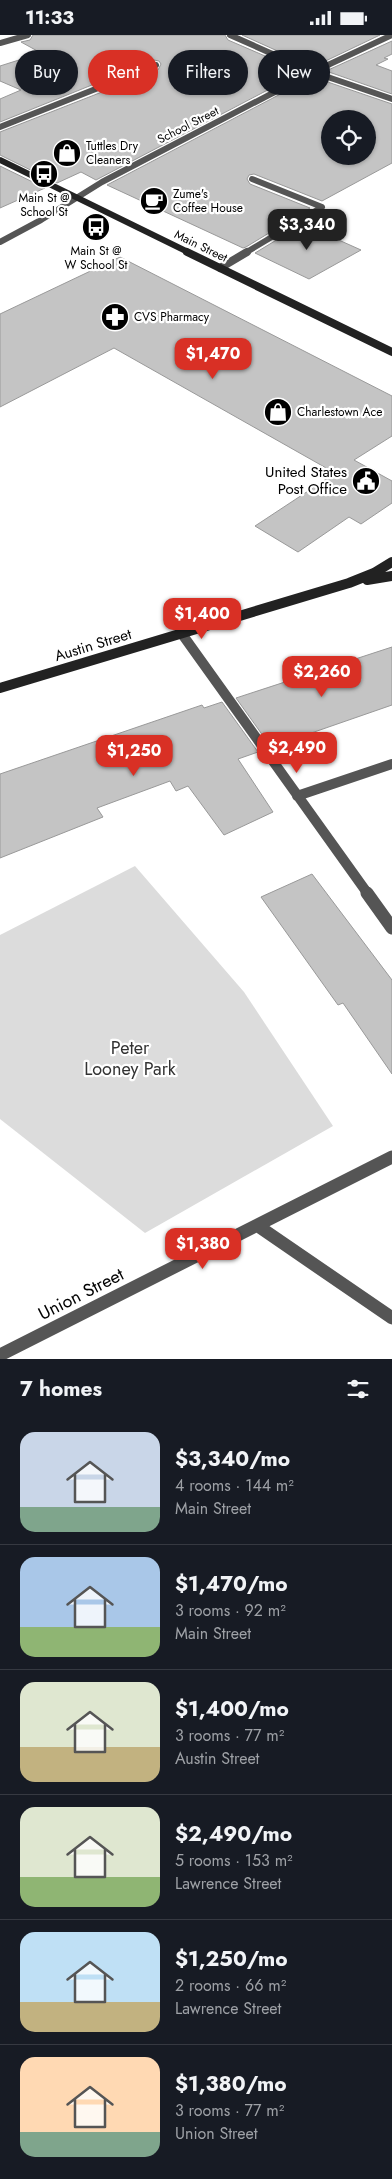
<!DOCTYPE html>
<html lang="en">
<head>
<meta charset="utf-8">
<style>
	:root { --surface:#171b24; --page:#20242c; --text:#f1f3f6; --muted:#9ea1a6; --line:#363941; --accent:#d93025 }
	body { margin:0; font-family:Jost,sans-serif; background:var(--page); color:var(--text); height:100vh; display:flex; flex-direction:column; font-size:19px; white-space:nowrap }
	* { box-sizing:border-box; margin:0 }
	p { font-size:16px; color:var(--muted) }
	.icon { flex:none; width:28px; height:28px; fill:none; stroke:currentColor; stroke-width:2; stroke-linecap:round; stroke-linejoin:round }
	.map { position:relative; height:1324px; overflow:hidden }
	.details { display:flex; flex-direction:column; background:var(--surface); flex:1 }
	.details>* { flex:none }
	.top-card { position:absolute; left:15px; top:15px; width:362px; height:45px; display:flex; gap:10px }
	.fabs { position:absolute; left:321px; top:75px; display:grid; gap:10px }
	.fabs a { display:grid; place-items:center; width:55px; height:55px; border-radius:50%; background:var(--surface); box-shadow:0 1px 4px #0004; font-size:25px }
	.price { position:absolute; translate:-50% -42px; padding:0 11px; border-radius:10px; background:var(--accent); color:#fff; font-size:16px; line-height:32px; filter:drop-shadow(0 1px 2px #0008) }
	.price::after { content:''; position:absolute; left:50%; top:30px; width:15px; height:11px; margin-left:-8px; background:inherit; clip-path:polygon(0 0,100% 0,50% 100%) }
	.price.active { background:#222; color:#fff }
	ul { padding:0; list-style:none }
	li { display:flex; align-items:center; gap:15px; height:125px; padding:0 20px }
	li+li { border-top:1px solid var(--line) }
	li span { display:grid; place-items:center; flex:none; width:140px; height:100px; border-radius:15px; color:#555 }
	li>.icon { margin-inline-start:auto }
	span .icon { width:60px; height:60px; fill:#fffc; stroke-width:1 }
	li b { font-size:21px }
	h2 { display:flex; justify-content:space-between; align-items:center; height:60px; padding:0 20px; font-size:21px }
	.pill { padding:0 18px; border-radius:22px; background:var(--surface); box-shadow:0 1px 4px #0004; font-size:18px; line-height:45px }
	.pill.active { background:var(--accent); color:#fff }
	.status { display:flex; justify-content:space-between; align-items:center; height:35px; padding:0 25px; background:var(--surface); direction:ltr }
	.status svg { height:14px; fill:currentColor }
	.map>svg:first-child { display:block }
</style>
</head>
<body>
<div class="status"><b>11:33</b><svg viewBox="0 0 49 12"><path d="M0 12V9h3v3zM5 12V6h3v6zM10 12V3h3v9zM15 12V0h3v12zM26 1h20v11H26zM47 4h2v5h-2z"/></svg></div>
<div class="map">
<svg width="392" height="1324" viewBox="0 0 392 1324">
	<rect width="100%" height="100%" fill="#fff"/>
	<!-- green -->
	<path fill="#dcdcdc" d="M135,831L244,957L333,1091L145,1198L0,1084V900Z"/>
	<!-- building -->
	<path fill="#c4c4c4" stroke="#999" fill-rule="evenodd" d="M33,0H225L228,5L302,37L96,145L81,137L57,148L0,120V97L158,35L161,29L159,26L154,25L0,87V64L21,55L0,46V31L41,18L21,7L30,5Z
		M242,0H380L313,32Z
		M392,6V19L384,23L388,24L376,30L392,36V59L326,36Z
		M313,42L392,69V128L322,166L254,139L249,140L247,144L250,149L310,173L246,212L243,213L107,150ZM330,84H368V121H330Z
		M0,131L45,153L0,173Z
		M303,189L361,215L309,244L255,218Z
		M120,222L392,361V401L354,425L392,446V468L361,489L349,482L298,517L255,491L340,435L335,438L114,313L0,372V279Z
		M392,612V670L271,712L236,663Z
		M222,667L258,717L238,724L273,777L224,800L188,751L176,756L170,746L97,773L103,782L0,823V739L202,670L204,673Z
		M312,839L392,945V1039L343,968L338,970L261,862Z"/>
	<g fill="none" stroke-linecap="round" stroke-linejoin="round">
		<!-- lane-far1 -->
		<path stroke="#555" stroke-width="6" d="M245,218L322,172L252,144"/>
		<!-- lane -->
		<path stroke="#555" stroke-width="8" d="M220,233L247,217"/>
		<!-- street-far2 -->
		<path stroke="#555" stroke-width="6" d="M230,0L313,37L392,64
			M0,8L28,0
			M0,92L156,30
			M0,207L41,185L102,147L313,37L392,0"/>
		<!-- street-far1 -->
		<path stroke="#555" stroke-width="10" d="M182,599L368,859
			M297,761L392,729"/>
		<!-- street -->
		<path stroke="#555" stroke-width="13" d="M367,858L392,893
			M258,1191L392,1283
			M0,1320L392,1122"/>
		<!-- secondary-far2 -->
		<path stroke="#222" stroke-width="6" d="M0,125L190,218"/>
		<!-- secondary-far1 -->
		<path stroke="#222" stroke-width="8" d="M187,217L392,317"/>
		<!-- secondary -->
		<path stroke="#222" stroke-width="10" d="M367,545L392,541
			M0,653L349,548L374,538L392,527"/>
	</g>
	<!-- icons -->
	<defs>
		<symbol id="shop-disc" viewBox="-11 -11 22 22"><circle r="9.5" fill="#000" stroke="#fff"/><path d="M-5-2.5h2.3a2.7 3.5 0 0 1 5.4 0H5L5.5 6h-11ZM-1.5-2.5h3a1.5 2.3 0 0 0-3 0Z" fill="#fff"/></symbol>
		<symbol id="bus-disc" viewBox="-11 -11 22 22"><circle r="9.5" fill="#000" stroke="#fff"/><path d="M-5-6H5V4H4V6H2V4H-2V6H-4V4H-5ZM-3.5-4V0h7V-4ZM-3.5 1.2v1.5H-2V1.2ZM2 1.2v1.5H3.5V1.2Z" fill="#fff"/></symbol>
		<symbol id="cafe-disc" viewBox="-11 -11 22 22"><circle r="9.5" fill="#000" stroke="#fff"/><path d="M-5.5-4.5H6V0H3Q3 3.5 0 3.5H-2.5Q-5.5 3.5-5.5 0ZM3-3.2v2h1.7v-2ZM-6 4.5H4V6H-6Z" fill="#fff"/></symbol>
		<symbol id="pharmacy-disc" viewBox="-11 -11 22 22"><circle r="9.5" fill="#000" stroke="#fff"/><path d="M-2-6h4v4h4v4h-4v4h-4v-4h-4v-4h4Z" fill="#fff"/></symbol>
		<symbol id="civic-disc" viewBox="-11 -11 22 22"><circle r="9.5" fill="#000" stroke="#fff"/><path d="M-.6-6.5H3V-4.5H.6V-3L4-1V1h2V6H-6V1h2V-1L-.6-3ZM-1.2 2.5V6h2.4V2.5Z" fill="#fff"/></symbol>
	</defs>
	<g fill-rule="evenodd">
		<use href="#shop-disc" x="51" y="102" width="32" height="32"/>
		<use href="#bus-disc" x="28" y="123" width="32" height="32"/>
		<use href="#cafe-disc" x="138" y="150" width="32" height="32"/>
		<use href="#bus-disc" x="80" y="176" width="32" height="32"/>
		<use href="#pharmacy-disc" x="99" y="266" width="32" height="32"/>
		<use href="#shop-disc" x="262" y="361" width="32" height="32"/>
		<use href="#civic-disc" x="350" y="430" width="32" height="32"/>
	</g>
	<g text-anchor="middle" stroke-width="4.5" stroke-linejoin="round" paint-order="stroke">
		<!-- far-street labels -->
		<g font-size="12" fill="#000" stroke="#fff">
			<text transform="translate(188 90) rotate(-27)" y="4">School Street</text>
			<text transform="translate(201 211) rotate(26)" y="4">Main Street</text>
		</g>
		<!-- far-poi labels -->
		<g font-size="12" fill="#000" stroke="#fff" text-anchor="start">
			<text x="86" y="115">Tuttles Dry<tspan x="86" dy="14">Cleaners</tspan></text>
			<text x="173" y="163">Zume's<tspan x="173" dy="14">Coffee House</tspan></text>
			<text x="44" y="167" text-anchor="middle">Main St @<tspan x="44" dy="14">School St</tspan></text>
			<text x="96" y="220" text-anchor="middle">Main St @<tspan x="96" dy="14">W School St</tspan></text>
			<text x="134" y="286">CVS Pharmacy</text>
			<text x="297" y="381">Charlestown Ace</text>
		</g>
		<!-- poi labels -->
		<g font-size="15" fill="#000" stroke="#fff" text-anchor="end">
			<text x="347" y="442">United States<tspan x="347" dy="17">Post Office</tspan></text>
		</g>
		<!-- street labels -->
		<g font-size="15" fill="#000" stroke="#fff">
			<text transform="translate(93 610) rotate(-17)" y="5">Austin Street</text>
		</g>
		<!-- near-park labels -->
		<g font-size="18" fill="#333" stroke="#fff">
			<text x="130" y="1019">Peter<tspan x="130" dy="21">Looney Park</tspan></text>
		</g>
		<!-- near-street labels -->
		<g font-size="18" fill="#000" stroke="#fff">
			<text transform="translate(81 1259) rotate(-27)" y="6">Union Street</text>
		</g>
	</g>
</svg>
<div class="fabs">
<a><svg class="icon" aria-label="locate" viewBox="0 0 24 24"><circle cx="12" cy="12" r="6"/><path d="M12 2v4M12 18v4M2 12h4M18 12h4"/></svg></a>
</div>
<b class="price active" style="left:307px;top:216px">$3,340</b>
<b class="price" style="left:213px;top:345px">$1,470</b>
<b class="price" style="left:202px;top:605px">$1,400</b>
<b class="price" style="left:322px;top:663px">$2,260</b>
<b class="price" style="left:297px;top:739px">$2,490</b>
<b class="price" style="left:134px;top:742px">$1,250</b>
<b class="price" style="left:203px;top:1235px">$1,380</b>
<div class="top-card">
<a class="pill">Buy</a>
<a class="pill active">Rent</a>
<a class="pill">Filters</a>
<a class="pill">New</a>
</div>
</div>
<section class="details">
<h2>7 homes<svg class="icon" aria-label="filters" viewBox="0 0 24 24"><path d="M4 7h16M4 17h16"/><circle cx="9" cy="7" r="2"/><circle cx="15" cy="17" r="2"/></svg></h2>
<ul>
<li><span style="background:linear-gradient(#c9d6e8 75%,#7fa58c 0)"><svg class="icon" aria-label="home" viewBox="0 0 24 24"><path d="M3 11l9-7 9 7M6 9v11h12V9"/></svg></span><div><b>$3,340/mo</b><p>4 rooms · 144 m²</p><p>Main Street</p></div></li>
<li><span style="background:linear-gradient(#a9c7e8 70%,#8fb573 0)"><svg class="icon" aria-label="home" viewBox="0 0 24 24"><path d="M3 11l9-7 9 7M6 9v11h12V9"/></svg></span><div><b>$1,470/mo</b><p>3 rooms · 92 m²</p><p>Main Street</p></div></li>
<li><span style="background:linear-gradient(#dfe7d0 65%,#c2b280 0)"><svg class="icon" aria-label="home" viewBox="0 0 24 24"><path d="M3 11l9-7 9 7M6 9v11h12V9"/></svg></span><div><b>$1,400/mo</b><p>3 rooms · 77 m²</p><p>Austin Street</p></div></li>
<li><span style="background:linear-gradient(#dfe7d0 70%,#8fb573 0)"><svg class="icon" aria-label="home" viewBox="0 0 24 24"><path d="M3 11l9-7 9 7M6 9v11h12V9"/></svg></span><div><b>$2,490/mo</b><p>5 rooms · 153 m²</p><p>Lawrence Street</p></div></li>
<li><span style="background:linear-gradient(#bfe0f5 70%,#c2b280 0)"><svg class="icon" aria-label="home" viewBox="0 0 24 24"><path d="M3 11l9-7 9 7M6 9v11h12V9"/></svg></span><div><b>$1,250/mo</b><p>2 rooms · 66 m²</p><p>Lawrence Street</p></div></li>
<li><span style="background:linear-gradient(#ffd9b3 75%,#7fa58c 0)"><svg class="icon" aria-label="home" viewBox="0 0 24 24"><path d="M3 11l9-7 9 7M6 9v11h12V9"/></svg></span><div><b>$1,380/mo</b><p>3 rooms · 77 m²</p><p>Union Street</p></div></li>
</ul>
</section>
</body>
</html>
